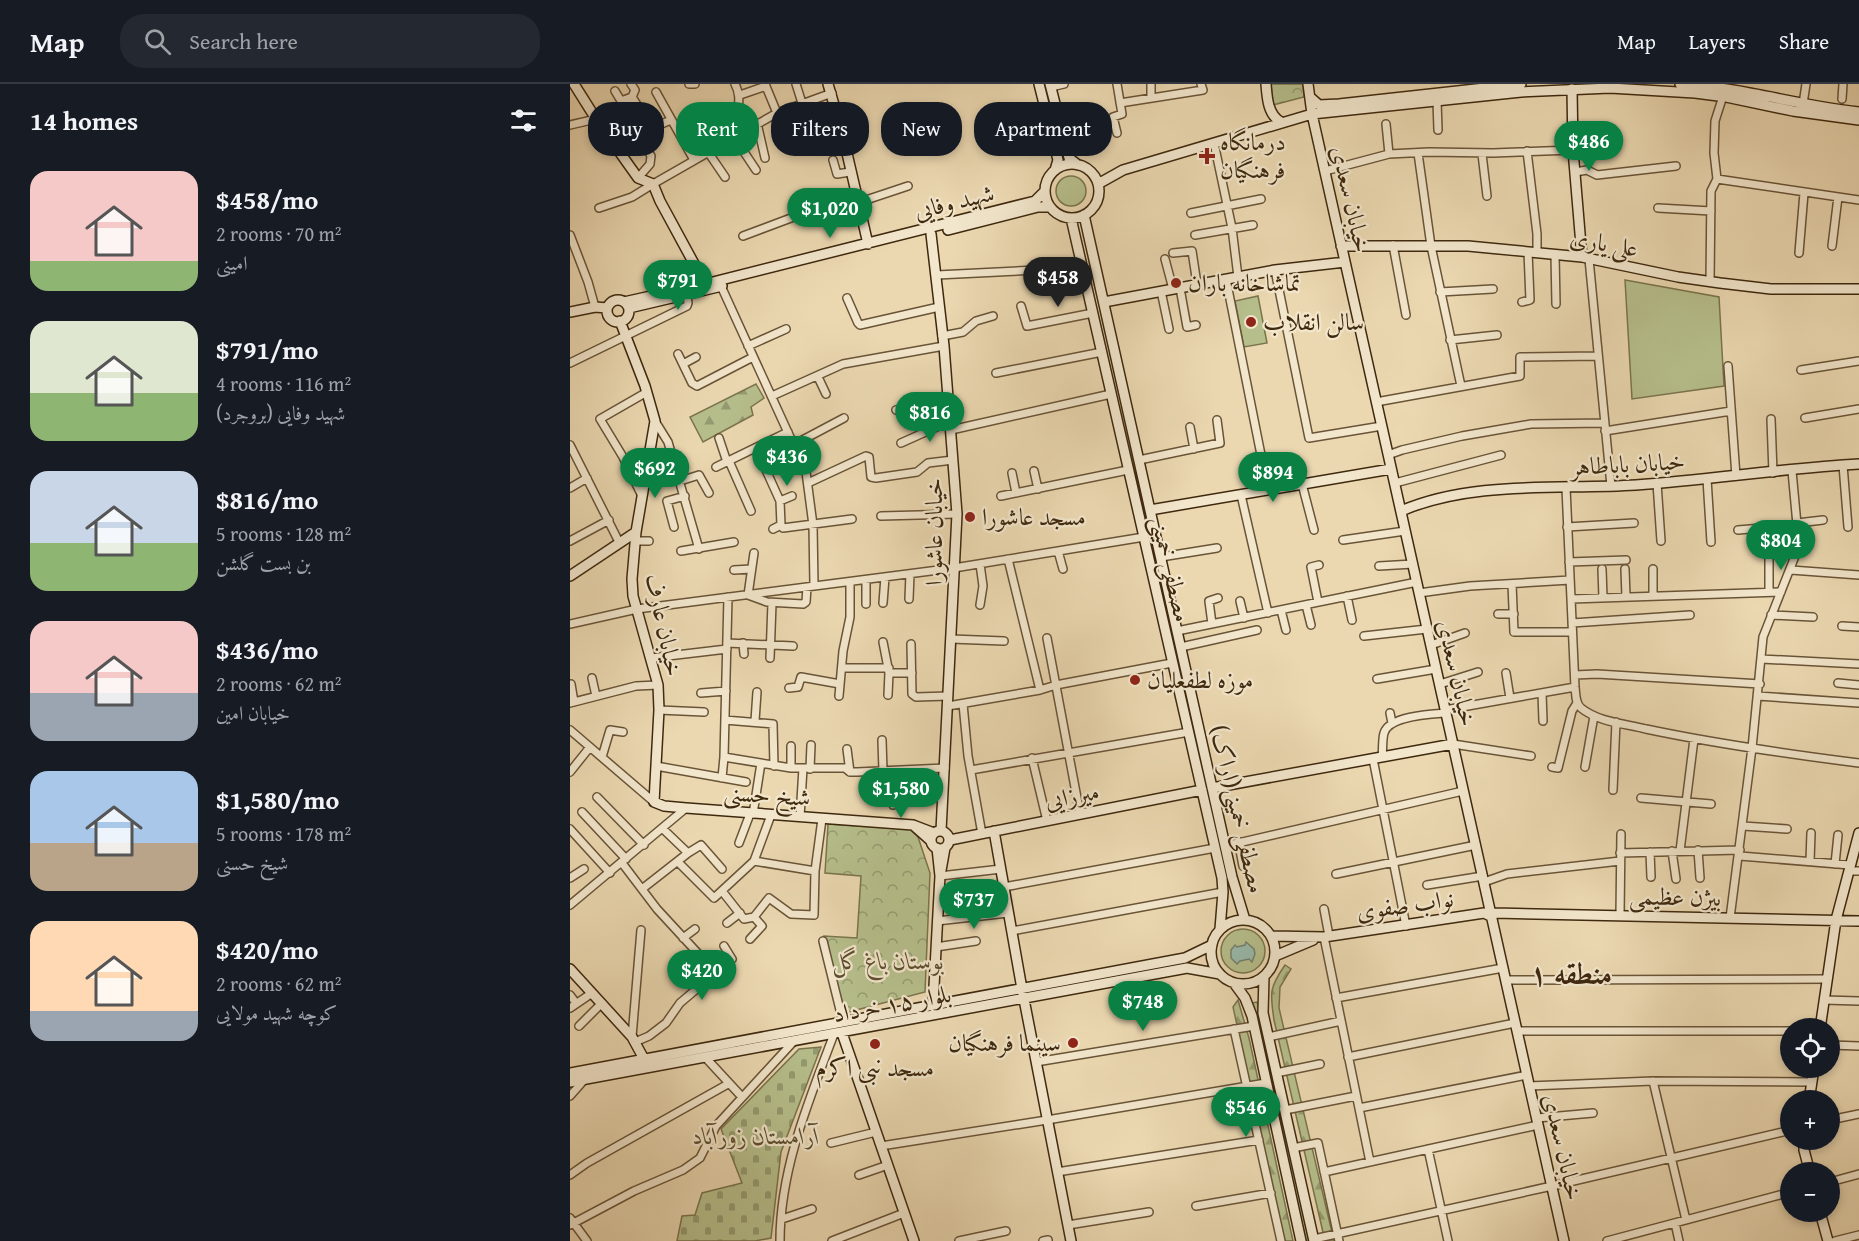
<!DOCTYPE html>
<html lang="en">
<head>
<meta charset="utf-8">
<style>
	:root { --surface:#171b24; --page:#242831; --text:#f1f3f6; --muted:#9ea1a6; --line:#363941; --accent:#0b8043 }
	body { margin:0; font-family:"Gentium Book Plus",Amiri,serif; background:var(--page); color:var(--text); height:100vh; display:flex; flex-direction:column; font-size:22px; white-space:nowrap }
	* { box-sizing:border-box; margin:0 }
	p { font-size:20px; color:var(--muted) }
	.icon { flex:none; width:33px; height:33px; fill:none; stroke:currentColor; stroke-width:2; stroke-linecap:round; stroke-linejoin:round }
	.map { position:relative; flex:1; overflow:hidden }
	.side { display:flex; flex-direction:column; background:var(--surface); width:570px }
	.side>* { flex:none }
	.top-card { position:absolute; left:18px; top:18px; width:570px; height:54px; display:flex; gap:12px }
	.buttons { position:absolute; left:1210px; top:934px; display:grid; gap:12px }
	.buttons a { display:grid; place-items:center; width:60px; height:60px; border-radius:50%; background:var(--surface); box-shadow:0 3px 9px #0003; font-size:30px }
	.price { position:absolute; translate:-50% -51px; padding:0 14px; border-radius:21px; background:var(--accent); color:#fff; font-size:20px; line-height:39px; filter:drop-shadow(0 2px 3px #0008) }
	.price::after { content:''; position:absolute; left:50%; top:36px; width:18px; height:14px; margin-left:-9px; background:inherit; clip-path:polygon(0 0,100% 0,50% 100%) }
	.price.selected { background:#222; color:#fff }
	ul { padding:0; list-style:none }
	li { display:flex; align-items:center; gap:18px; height:150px; padding:0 30px }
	li span { display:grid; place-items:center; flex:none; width:168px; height:120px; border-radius:18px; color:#555 }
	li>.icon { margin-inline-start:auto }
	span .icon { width:72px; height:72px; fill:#fffc; stroke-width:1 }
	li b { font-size:26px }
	h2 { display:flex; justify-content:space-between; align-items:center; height:72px; padding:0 30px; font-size:26px }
	.chip { padding:0 21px; border-radius:24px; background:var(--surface); box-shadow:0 3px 9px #0003; font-size:21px; line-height:54px }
	.chip.selected { background:var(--accent); color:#fff }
	header { display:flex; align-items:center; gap:36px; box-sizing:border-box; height:84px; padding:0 30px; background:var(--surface); border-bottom:2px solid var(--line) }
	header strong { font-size:28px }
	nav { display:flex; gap:33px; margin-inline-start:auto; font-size:21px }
	.search { width:420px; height:54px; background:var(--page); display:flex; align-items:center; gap:15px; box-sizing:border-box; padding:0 21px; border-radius:24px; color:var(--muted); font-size:22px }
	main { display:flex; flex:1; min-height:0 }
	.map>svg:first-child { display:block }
</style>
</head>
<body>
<header>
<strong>Map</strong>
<div class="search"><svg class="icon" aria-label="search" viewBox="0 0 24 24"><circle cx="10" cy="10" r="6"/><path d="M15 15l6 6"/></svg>Search here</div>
<nav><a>Map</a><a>Layers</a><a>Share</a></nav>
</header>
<main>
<section class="side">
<h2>14 homes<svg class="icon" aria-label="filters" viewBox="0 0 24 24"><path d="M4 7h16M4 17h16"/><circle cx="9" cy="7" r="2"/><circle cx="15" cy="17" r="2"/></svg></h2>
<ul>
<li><span style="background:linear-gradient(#f6c9c9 75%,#8fb573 0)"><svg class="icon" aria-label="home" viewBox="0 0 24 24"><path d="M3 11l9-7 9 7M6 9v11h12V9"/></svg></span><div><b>$458/mo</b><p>2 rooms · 70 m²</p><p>امینی</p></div></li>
<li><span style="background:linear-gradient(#dfe7d0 60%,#8fb573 0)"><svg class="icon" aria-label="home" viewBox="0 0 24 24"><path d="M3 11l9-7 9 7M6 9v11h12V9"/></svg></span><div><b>$791/mo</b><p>4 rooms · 116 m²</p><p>شهید وفایی (بروجرد)</p></div></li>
<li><span style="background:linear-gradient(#c9d6e8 60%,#8fb573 0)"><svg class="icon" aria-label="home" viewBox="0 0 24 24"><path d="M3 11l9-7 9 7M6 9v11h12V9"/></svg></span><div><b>$816/mo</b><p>5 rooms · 128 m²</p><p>بن بست گلشن</p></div></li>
<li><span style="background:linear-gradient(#f6c9c9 60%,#9aa5b1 0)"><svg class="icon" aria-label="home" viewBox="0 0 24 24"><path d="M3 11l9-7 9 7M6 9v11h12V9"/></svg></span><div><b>$436/mo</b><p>2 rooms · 62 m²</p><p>خیابان امین</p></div></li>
<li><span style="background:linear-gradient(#a9c7e8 60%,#b9a48a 0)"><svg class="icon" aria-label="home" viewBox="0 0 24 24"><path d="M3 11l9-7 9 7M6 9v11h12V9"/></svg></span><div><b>$1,580/mo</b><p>5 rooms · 178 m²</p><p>شیخ حسنی</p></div></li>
<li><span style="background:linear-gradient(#ffd9b3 75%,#9aa5b1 0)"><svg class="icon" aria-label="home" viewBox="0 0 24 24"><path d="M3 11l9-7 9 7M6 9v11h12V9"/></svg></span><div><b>$420/mo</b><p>2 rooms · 62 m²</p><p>کوچه شهید مولایی</p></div></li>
</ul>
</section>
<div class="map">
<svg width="1289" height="1157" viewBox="0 0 1289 1157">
	<defs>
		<pattern id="forest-firs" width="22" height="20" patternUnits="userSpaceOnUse" patternTransform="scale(1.5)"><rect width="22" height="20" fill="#b6bf8c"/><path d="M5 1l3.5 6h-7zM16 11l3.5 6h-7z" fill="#959b71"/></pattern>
		<pattern id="cemetery-stones" width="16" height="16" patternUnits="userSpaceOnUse" patternTransform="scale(1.5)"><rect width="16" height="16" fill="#b6bf8c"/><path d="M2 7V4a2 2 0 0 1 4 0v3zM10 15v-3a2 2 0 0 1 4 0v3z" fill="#959b71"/></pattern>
		<pattern id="park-crowns" width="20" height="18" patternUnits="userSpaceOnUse" patternTransform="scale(1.5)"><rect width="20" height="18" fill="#b6bf8c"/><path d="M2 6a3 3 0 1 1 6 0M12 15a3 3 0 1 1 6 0" fill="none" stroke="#959b71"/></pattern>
	</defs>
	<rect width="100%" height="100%" fill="#ebd8b1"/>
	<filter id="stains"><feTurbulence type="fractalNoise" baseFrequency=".00333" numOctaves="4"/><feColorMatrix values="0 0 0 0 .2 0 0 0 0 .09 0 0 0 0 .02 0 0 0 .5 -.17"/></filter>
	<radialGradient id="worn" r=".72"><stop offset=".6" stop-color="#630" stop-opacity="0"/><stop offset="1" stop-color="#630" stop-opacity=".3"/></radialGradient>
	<!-- grass -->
	<path fill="#b6bf8c" stroke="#7a744d" stroke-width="1.5" d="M486 107a15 15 0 1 1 30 0a15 15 0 1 1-30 0Z
		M1055,196L1149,213L1154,302L1062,315Z
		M688,212L697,259L674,263L665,217Z
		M651 867a22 22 0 1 1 44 0a22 22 0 1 1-44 0Z
		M687,918L694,943L742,1157H736L681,919Z"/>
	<!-- forest -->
	<path fill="url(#forest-firs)" stroke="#7a744d" stroke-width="1.5" d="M186,300L194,314L181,323L183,331L133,358L120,333Z
		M715,881L721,885L710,903L709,924L764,1157H755L704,936C700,909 699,904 715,881Z
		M668,916L679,954L723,1157H714L663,923Z"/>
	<!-- cemetery -->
	<path fill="url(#cemetery-stones)" stroke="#7a744d" stroke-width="1.5" d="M251,963L211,1068L201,1154L185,1157H107L112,1132L125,1131L132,1109L172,1099L151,1045L229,965Z"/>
	<!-- park -->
	<path fill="url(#park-crowns)" stroke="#7a744d" stroke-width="1.5" d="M701,0H733L734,13L703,21Z
		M258,740L340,745L348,753L360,789L355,908L275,929L254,852L287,854L291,792L255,789Z"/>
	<!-- water -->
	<path fill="#98baac" stroke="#74806d" stroke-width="1.5" d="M676,858L684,865L685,870L682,878L679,875L670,877L667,880L661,874V866L665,861L667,863L675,861Z"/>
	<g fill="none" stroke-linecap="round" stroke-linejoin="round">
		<defs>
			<path id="street" d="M61,0L65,6L62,13L82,44L101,36
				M119,0H125
				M165,0C175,19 161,31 172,48
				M195,0L207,29
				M226,0L232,19
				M581,0V14
				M481,3L494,0
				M45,7L51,17L62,13
				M86,8L124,76
				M170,11L196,2
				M1272,15L1273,0
				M867,17L868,46
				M550,19L633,6L631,0
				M1233,20L1236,0
				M217,25L224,47
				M142,30L154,47
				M187,39L195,74
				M816,40L819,70
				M0,41L26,35
				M67,48L81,72L80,80L68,94
				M547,49L543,33L552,30L547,0
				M148,50L167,40
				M1003,50L1016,51
				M164,53L186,86
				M644,59L662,144L668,193
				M957,67L967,150V169
				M138,68L155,93
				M848,69L861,162L891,302
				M912,70L917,112
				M263,76L267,90L280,88
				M755,87L819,70L859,68L923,69L1003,66
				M1005,88L1017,86L1027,91L1106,82
				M1147,95L1289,116
				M287,119L338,102
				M29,124L62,113L83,100L207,29L262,9
				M1088,124L1141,127
				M621,129L691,115
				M0,151L18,198L25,223
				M625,151L683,141
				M173,152L285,110
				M823,161L836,231
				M1262,162L1268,113
				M603,169L622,167L627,200
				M1229,169L1234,109
				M985,171L986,220
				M595,175L603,205
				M1019,175L1041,402
				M705,186L739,354L812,342
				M367,191L466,186L512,181
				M656,195L698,406
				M1140,198L1141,107L1147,95L1144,69L1145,37L1153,12
				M151,202L236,388L243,441L244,502
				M610,204L617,243L626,241
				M591,207L599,245
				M870,208L923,205
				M277,214L288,239L290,241L369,223
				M952,218L960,216L958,168
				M451,222L457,242L523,229
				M372,252L393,248L406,237L423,232
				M880,256L927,251
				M178,262L216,245
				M108,270L122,299L127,302L183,273
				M0,279L117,222L118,219L117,211
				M113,280L126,273
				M1158,282L1166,392
				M1231,286L1289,277
				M426,289L532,268
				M248,293L256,310
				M202,312L273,280L374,262
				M806,318L950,292V273L1028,272
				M326,326L378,314
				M1235,334L1289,325
				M1201,335L1203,389
				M85,337L98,358L129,465
				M620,343L624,365
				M381,346L541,310
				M1035,347L1161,327
				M149,354L157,378
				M331,359L380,337
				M225,360L274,334
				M0,361L49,458
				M186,364L210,417L211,441L213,444L282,435
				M818,371L832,366L892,352L961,340L1035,339
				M569,376L650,359L647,336
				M159,377L181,427
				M1273,381L1278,443
				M146,383L218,348
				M464,387L468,405
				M442,389L446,409
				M1137,395L1141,458
				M110,397L129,391L139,409
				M238,399L296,372L299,373L301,393L306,394L347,388L358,379L383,376
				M825,399L931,371
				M1087,399L1091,457
				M732,400L744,446
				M0,404L17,394
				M996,404L1005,603C1006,610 1005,619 1011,624C1028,638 1056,640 1076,645C1147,660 1218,670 1289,679
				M671,411L698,529
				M72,412L53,373L30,335L77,308
				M431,412L558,386
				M210,417L222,412
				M311,432L387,430
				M1227,439L1253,436
				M104,443L97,417L115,412
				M997,443L1064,439
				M203,445L211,441
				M1168,446L1228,441
				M773,456L835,447
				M0,457L39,436
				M65,457H79
				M1199,466V508
				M111,467L164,458
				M488,467L493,485
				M184,469L178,511L197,518L233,520L236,518L237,503
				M591,473L647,464
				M999,478L1056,476
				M809,482L843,480
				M1032,485L1033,514
				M1055,485L1056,513
				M164,486L181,485
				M1221,486L1289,491
				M296,496V520
				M942,500L944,548H1002
				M849,509L900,502L1000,496
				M777,512L782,536
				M1083,512V485
				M339,515L340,490
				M1001,515L1211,508
				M670,517L674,534
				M748,518L741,483L749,481
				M313,519L315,493
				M410,521L413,502L410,480
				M736,521L741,541
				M711,526L716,546
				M928,530H944
				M1201,531L1243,533
				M1002,539L1120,531
				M0,540L67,525L384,484L574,453
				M642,540L639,517L648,514
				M1272,542L1289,543
				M607,547L847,498
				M794,552L857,545
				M477,554L510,730
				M381,555L434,557
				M313,558L319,589H342
				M157,559L223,562
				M173,559L174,570
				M341,560L342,610L346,613L378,612
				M861,561L895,549
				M611,563L687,546
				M81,574L157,565
				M200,574L202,519
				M1191,575L1289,580
				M272,584H319
				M936,589L940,614
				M1005,591L1027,590L1190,600
				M22,594L26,612
				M807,595L866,585
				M1268,599L1289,601
				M1,600L4,618
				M870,600L908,588
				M219,604L228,603L231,593L270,600
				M470,606L486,601L602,579
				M131,609L156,607
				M972,609L973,637
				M318,611L319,589
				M269,612L273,567L280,533V498
				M1188,612L1289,619
				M0,619L66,602L88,601
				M393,620L398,672L412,750
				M378,622L470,606L438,475
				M89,626L134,628
				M875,626L1005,603
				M820,629L822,639
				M155,636L203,640L204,682
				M185,637L187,608
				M0,646L84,718
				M312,656L313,687
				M883,660L961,672
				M277,665L280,688
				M32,673L40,646L53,648
				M154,673L221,684H275L280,688H287L375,684
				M812,673C813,666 812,656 814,649C819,632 861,630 876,629
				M462,674L477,737
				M803,675L836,842
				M86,682L176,698
				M982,683L988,684L1002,627L1007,619
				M1015,683L1024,632
				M221,684V662
				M240,685L241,661
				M401,686L619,648
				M0,688L20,663
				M152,694L154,673L158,513
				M1043,706L1046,638
				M27,713L74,761
				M1071,714L1141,720
				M323,721L324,687
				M12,728L56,775
				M183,730L191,679
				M230,733L233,684
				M1173,742L1217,745
				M0,745L40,789
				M671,758L670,766L673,782
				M169,759L180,730
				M655,762L893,707
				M1128,766L1130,794
				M1102,767L1106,795
				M1110,767L1124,655
				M1080,768L1081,793
				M118,769L131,761L152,785
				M1050,769L1170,766
				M1170,772L1280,781
				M184,777L245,787
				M1240,777L1241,749
				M108,778L144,814L184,777L201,731
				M52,779L87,825L146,889
				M1265,780L1268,751
				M1279,787H1289
				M766,790L906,761
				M370,792L431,785
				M0,794L14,785
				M914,798L937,790L1050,777
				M857,801L913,792
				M434,803L645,764
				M72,805L118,769L93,745
				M152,807L174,835L184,833L199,814L221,830L244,831L245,787L252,735
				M0,821L116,724
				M754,825L759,852
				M1050,831L1051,750
				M1160,834L1182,664L1193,553L1229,462L1222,387
				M367,837L438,829
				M157,839L170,829
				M442,847L653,808
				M754,853L800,1078
				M113,854L125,845
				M180,855L192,842L184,833
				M253,857L273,938
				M366,863L406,857
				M936,896L1257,895
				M0,911L6,919
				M766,914L933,884
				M1254,916L1289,917
				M0,924L22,909
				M9,942L32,919
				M664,945L711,1157
				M947,947H1221
				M62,953L71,846
				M698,953L771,937
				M65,958L79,952L96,939L110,919L162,875L154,862
				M1260,961L1289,962
				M135,973L172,1013
				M778,973L945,939
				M466,978L684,942
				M706,989L750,980
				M1083,997L1116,1136
				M959,1002L1083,997L1242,998
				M0,1012L15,995
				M789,1024L957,991
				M715,1026L786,1012
				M967,1034L1023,1029
				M1260,1036L1289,1030
				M261,1059L306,1048
				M311,1062L477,1036L696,999
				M723,1064L748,1059L769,1157
				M858,1065L878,1157
				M487,1088L689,1056
				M754,1088L968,1041
				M0,1091L17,1079L158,1000
				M289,1091L318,1081
				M1260,1098L1289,1090
				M626,1122L701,1109
				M0,1134L17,1157
				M212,1135L242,1125
				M1105,1139L1109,1157
				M0,1141L64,1107L113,1086L130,1074L146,1042L224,957
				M498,1141L579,1128
				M744,1155L982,1102L1221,1046
				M210,1157C210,1085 239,1016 264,950
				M262,1157L334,1129
				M389,1157L436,1147
				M473,1157L478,1156
				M1037,1157L1221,1108
				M1265,1157L1289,1151"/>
			<path id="secondary" d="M4,0L26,35L68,94L83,100L90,117L135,200
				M258,0L273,52L298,160
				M469,0L488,76L485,86
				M480,0L499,74L508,81
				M696,0C697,14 698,31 711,38
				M738,0L742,30L994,1157
				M1110,0C1171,3 1229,22 1289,28
				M1002,5L1003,66L1012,173
				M740,13L749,21L769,20L951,0
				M475 107a27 27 0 1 1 54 0a27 27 0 1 1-54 0Z
				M528,100L553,86L742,30L951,8L1040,4L1125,9L1156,13L1223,27L1289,36
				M514,131L662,793L675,836
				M501,134L652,794L653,808L650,845
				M378,146L468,123H480
				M361,150L374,262L387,430L371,747
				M771,162H898L1012,173L1108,193L1150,199L1201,205H1289
				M37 227a11 11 0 1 1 22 0a11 11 0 1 1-22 0Z
				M54,218L135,200L465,117L474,108
				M534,218L705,186L775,178
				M59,224L152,202
				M0,228L25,223L37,224
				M50,237L75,302L85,337L66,448L62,495L63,512L88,601L89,626L84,718L94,722L116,724L343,741
				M580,426L821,385
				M831,427C903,396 988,406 1066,401C1140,396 1214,384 1289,380
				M0,492L66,448
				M642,704L883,660
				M361 756a9 9 0 1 1 18 0a9 9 0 1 1-18 0Z
				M424,747L452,905L501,1157
				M380,756L632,706
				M361,757L343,741L364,749
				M367,764L370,792L375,764
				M641 868a32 32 0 1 1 64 0a32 32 0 1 1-64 0Z
				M702,852L754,853L914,829L922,833L924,829L1289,837
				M705,872L743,856
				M0,885L62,953L74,975
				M694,892L693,929L744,1157
				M664,899L675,914L682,932L731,1157
				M363,921L370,792
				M1250,945L1266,836L1289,749
				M272,949L344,1157
				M0,989L615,874L642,861
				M0,998L617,884L650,890
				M1239,1017L1244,984
				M1234,1056V1066L1240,1089
				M1250,1128L1258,1157"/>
		</defs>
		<!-- street casing -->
		<use href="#street" stroke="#695437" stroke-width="10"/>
		<!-- secondary casing -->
		<use href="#secondary" stroke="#3e280e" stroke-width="12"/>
		<!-- street -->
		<use href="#street" stroke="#f2e6cc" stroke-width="7"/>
		<!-- secondary -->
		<use href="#secondary" stroke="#f2e6cc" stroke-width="9"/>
	</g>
	<!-- markers -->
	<g fill="#8f2418" stroke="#f2e6cc" stroke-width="2">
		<path d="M634 63h6v6h6v6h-6v6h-6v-6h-6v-6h6z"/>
		<circle cx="606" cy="199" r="6"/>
		<circle cx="681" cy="238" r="6"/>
		<circle cx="400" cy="433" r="6"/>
		<circle cx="565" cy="596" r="6"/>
		<circle cx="503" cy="959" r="6"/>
		<circle cx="305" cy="960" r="6"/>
	</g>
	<g text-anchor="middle" stroke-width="4.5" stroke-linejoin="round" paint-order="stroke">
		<!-- poi labels -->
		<g font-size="24" fill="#3e280e" stroke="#f2e6cc" text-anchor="start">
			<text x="650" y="66">درمانگاه<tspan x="650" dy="28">فرهنگیان</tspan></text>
			<text x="618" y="207">تماشاخانه باران</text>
			<text x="693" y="246">سالن انقلاب</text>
			<text x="412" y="441">مسجد عاشورا</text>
			<text x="577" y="604">موزه لطفعلیان</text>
			<text x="491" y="967" text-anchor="end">سینما فرهنگیان</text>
			<text x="305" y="992" text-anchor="middle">مسجد نبی اکرم</text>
		</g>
		<!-- street labels -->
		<g font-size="24" fill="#3e280e" stroke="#f2e6cc">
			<text transform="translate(781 115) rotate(77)" y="8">خیابان سعدی</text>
			<text transform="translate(384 118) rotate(-14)" y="8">شهید وفایی</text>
			<text transform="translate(1034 159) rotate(10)" y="8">علی یاری</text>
			<text transform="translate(1058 380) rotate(-3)" y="8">خیابان باباطاهر</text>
			<text transform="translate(364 448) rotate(-90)" y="8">خیابان عاشورا</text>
			<text transform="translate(601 485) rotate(77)" y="8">مصطفی خمینی</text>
			<text transform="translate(94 541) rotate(78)" y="8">خیابان عارف</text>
			<text transform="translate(887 589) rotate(77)" y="8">خیابان سعدی</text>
			<text transform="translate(197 711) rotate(4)" y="8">شیخ حسنی</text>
			<text transform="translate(502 712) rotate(-11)" y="8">میرزایی</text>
			<text transform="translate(668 725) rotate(77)" y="8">مصطفی خمینی(اراک)</text>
			<text transform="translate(1105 813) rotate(1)" y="8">بیژن عظیمی</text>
			<text transform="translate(835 821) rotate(-8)" y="8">نواب صفوی</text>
			<text transform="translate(322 920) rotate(-10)" y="8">بلوار ۱۵ خرداد</text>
			<text transform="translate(993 1063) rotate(77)" y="8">خیابان سعدی</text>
		</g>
		<!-- park labels -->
		<g font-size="24" font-style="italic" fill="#5c4e2e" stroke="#f2e6cc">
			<text x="318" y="885">بوستان باغ گل</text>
			<text x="186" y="1060">آرامستان زورآباد</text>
		</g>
		<!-- district labels -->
		<g font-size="30" font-weight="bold" fill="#3e280e" stroke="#f2e6cc">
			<text x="1001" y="900">منطقه ۱</text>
		</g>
	</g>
	<rect width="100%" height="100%" filter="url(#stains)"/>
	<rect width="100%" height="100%" fill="url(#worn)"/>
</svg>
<div class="buttons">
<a><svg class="icon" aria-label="locate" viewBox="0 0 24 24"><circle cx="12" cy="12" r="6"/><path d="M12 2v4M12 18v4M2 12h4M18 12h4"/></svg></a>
<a>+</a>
<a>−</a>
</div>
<b class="price" style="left:1019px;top:88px">$486</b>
<b class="price" style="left:260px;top:155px">$1,020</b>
<b class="price selected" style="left:488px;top:224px">$458</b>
<b class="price" style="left:108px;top:227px">$791</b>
<b class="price" style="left:360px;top:359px">$816</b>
<b class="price" style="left:217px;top:403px">$436</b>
<b class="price" style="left:85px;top:415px">$692</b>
<b class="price" style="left:703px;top:419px">$894</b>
<b class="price" style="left:1211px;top:487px">$804</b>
<b class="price" style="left:331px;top:735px">$1,580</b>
<b class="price" style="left:404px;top:846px">$737</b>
<b class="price" style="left:132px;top:917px">$420</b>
<b class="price" style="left:573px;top:948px">$748</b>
<b class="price" style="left:676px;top:1054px">$546</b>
<div class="top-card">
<a class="chip">Buy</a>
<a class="chip selected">Rent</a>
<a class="chip">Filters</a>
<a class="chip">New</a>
<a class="chip">Apartment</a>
</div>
</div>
</main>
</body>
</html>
